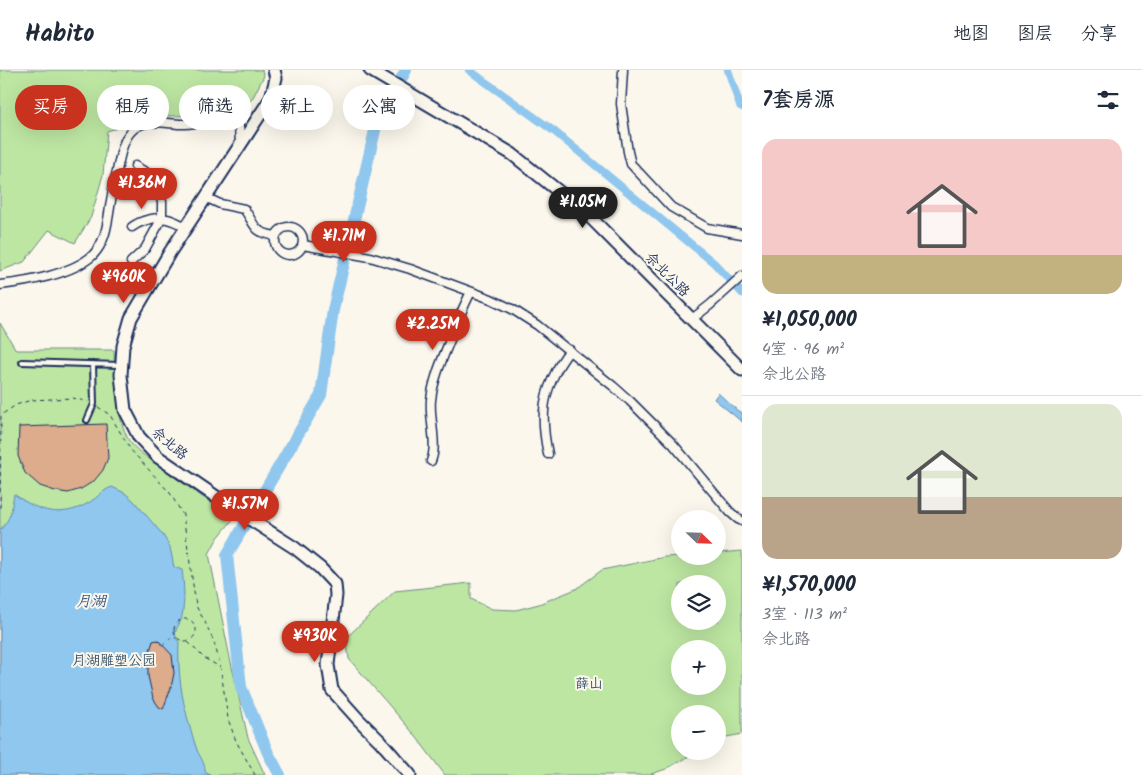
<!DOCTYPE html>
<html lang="zh">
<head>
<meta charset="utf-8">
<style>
	:root { --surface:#fff; --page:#f2f2f3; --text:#1f2937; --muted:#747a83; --line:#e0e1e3; --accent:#c8321e }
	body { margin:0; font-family:Kalam,"LXGW WenKai TC",sans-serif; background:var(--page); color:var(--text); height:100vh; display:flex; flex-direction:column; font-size:19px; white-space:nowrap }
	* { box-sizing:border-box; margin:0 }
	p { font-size:16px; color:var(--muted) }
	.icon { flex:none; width:28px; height:28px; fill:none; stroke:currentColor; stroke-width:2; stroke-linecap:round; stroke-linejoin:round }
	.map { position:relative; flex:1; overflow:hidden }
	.drawer { display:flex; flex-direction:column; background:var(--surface); width:400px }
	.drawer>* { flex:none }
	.top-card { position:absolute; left:15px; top:15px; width:475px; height:45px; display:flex; gap:10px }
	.needle { width:32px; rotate:113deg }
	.tools { position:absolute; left:671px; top:440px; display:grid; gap:10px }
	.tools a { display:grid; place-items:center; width:55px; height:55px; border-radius:50%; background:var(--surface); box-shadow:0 5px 20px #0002; font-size:25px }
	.price { position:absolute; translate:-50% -42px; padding:0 11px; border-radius:18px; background:var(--accent); color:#fff; font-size:16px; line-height:32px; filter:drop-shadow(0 1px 2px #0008) }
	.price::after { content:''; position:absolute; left:50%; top:30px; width:15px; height:11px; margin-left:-8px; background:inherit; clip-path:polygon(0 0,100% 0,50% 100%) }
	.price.selected { background:#222; color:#fff }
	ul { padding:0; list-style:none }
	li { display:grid; align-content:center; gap:10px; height:265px; padding:0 20px }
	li+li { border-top:1px solid var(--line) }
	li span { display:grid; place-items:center; height:155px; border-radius:15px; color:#555 }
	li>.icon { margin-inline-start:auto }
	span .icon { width:90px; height:90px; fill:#fffc; stroke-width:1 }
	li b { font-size:21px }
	h2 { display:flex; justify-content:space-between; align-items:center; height:60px; padding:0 20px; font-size:21px }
	.chip { padding:0 18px; border-radius:22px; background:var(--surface); box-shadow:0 5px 20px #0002; font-size:18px; line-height:45px }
	.chip.selected { background:var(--accent); color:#fff }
	header { display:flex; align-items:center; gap:30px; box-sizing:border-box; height:70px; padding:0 25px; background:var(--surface); border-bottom:1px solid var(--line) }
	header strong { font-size:24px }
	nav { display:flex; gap:28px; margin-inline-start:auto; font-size:18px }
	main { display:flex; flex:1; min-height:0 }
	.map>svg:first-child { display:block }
</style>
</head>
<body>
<header>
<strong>Habito</strong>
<nav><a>地图</a><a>图层</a><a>分享</a></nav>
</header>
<main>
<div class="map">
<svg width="742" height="705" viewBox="0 0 742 705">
	<rect width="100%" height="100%" fill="#fbf7ec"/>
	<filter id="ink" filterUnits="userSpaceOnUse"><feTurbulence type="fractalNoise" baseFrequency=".02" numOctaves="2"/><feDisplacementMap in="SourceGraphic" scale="10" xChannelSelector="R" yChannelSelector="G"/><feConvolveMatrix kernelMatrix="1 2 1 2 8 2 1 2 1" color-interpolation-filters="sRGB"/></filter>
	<g filter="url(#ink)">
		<!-- green -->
		<path fill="#bde6a2" stroke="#6c8a80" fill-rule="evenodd" d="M0,0H262L264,6L252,29L237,45L160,46L107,61L103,105L91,147L75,173L49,160L24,192L0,201Z
			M0,253L16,280H114C115,308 115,341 127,367C133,379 147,387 158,395C183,414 208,431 234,448L217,469L209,484L230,588L248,668L265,705H0Z
			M742,481V664L722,668L718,671V644H680V681H698L666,699L648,705H445L414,664L349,589L346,568L395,521L471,513V529L492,539L516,540L539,534L576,519L602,500L665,487L680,486H718V483ZM680,514H718V551H680ZM680,579H718V616H680Z"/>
		<!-- water -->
		<path fill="#90c7ee" stroke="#618ab4" d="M718,323L738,341L742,343V352L714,329Z
			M112,417L125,423L134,431L163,465L170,477L174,497L182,500C184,515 185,531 182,546C181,556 170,561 179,572C178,596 180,619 186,642C189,655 193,668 197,680C200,687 206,695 205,702L210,705H0V460C12,447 11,441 14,424C38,442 63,449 90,432C98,427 103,420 112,417Z"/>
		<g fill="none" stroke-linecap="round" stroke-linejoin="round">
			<!-- canal -->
			<path stroke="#90c7ee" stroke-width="8" d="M469,0L555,62L714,193L742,223
				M728,0L740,36L742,37"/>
			<!-- river -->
			<path stroke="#90c7ee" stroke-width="12" d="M280,705L268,683L241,617L227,485L321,325L333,240L376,56L406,0"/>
		</g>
		<!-- building -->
		<path fill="#dcac8d" stroke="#1b2f5e" d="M106,354L108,388L103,400L94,411L81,419L68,423L55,421L40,416L25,403L18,386L19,357Z
			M158,570L172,585L174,603L171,618L163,639L159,637L153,628L148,606V587L153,571Z"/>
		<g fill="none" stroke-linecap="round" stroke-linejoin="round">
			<defs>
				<path id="lane" d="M22,292L119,295
					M87,350L94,334L93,294"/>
				<path id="street" d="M623,0L621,34L628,82L631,94L671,137L707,158L742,164
					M205,127L220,134L244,139C256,155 252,162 275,166
					M275 171a14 14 0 1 1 28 0a14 14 0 1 1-28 0Z
					M132,157C140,151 156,146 167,149C173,150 180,154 186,157
					M303,175L370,187L410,199L491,229L512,239L537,255L613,316L630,331L673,374L730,442L738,449L742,451
					M131,192L145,179L162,148V132L154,107L135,96
					M0,215C27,212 73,204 93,185C108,170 108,145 112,125C114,113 117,102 119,91C122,78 125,63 138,56C150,49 169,54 183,54C195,54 209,50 221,52C227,52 233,55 239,56L240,75
					M692,249L710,235L742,206
					M548,384C545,370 543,355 544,341C545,320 557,296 570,280
					M431,391C438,375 429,348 431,330C433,311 441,292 448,275C455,257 462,239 471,222"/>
				<path id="secondary" d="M274,0L276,8L271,28L170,182L131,248L123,276L121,305L125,340L139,367L158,387L234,439L295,478L320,498L335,514L336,525L328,595L332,620L358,649L381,672L410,705
					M370,0L512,84L588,145L742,300"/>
			</defs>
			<!-- lane casing -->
			<use href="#lane" stroke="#1b2f5e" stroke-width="8"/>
			<!-- street casing -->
			<use href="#street" stroke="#1b2f5e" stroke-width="11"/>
			<!-- secondary casing -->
			<use href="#secondary" stroke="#1b2f5e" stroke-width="15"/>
			<!-- path -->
			<path stroke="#1b2f5e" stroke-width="1" stroke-dasharray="4 4" stroke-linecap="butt" d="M98,337L110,345L130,379L170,423L183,445L187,472L196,536L205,552L214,572L220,594L228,649L236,671L255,705
				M0,438L1,345L16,335L31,330L73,328L88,332
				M174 560a11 11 0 1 1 22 0a11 11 0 1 1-22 0Z
				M188,572L204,588L220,597
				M163,576L165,572L172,567L176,568"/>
			<!-- lane -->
			<use href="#lane" stroke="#fbf7ec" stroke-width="4"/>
			<!-- street -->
			<use href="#street" stroke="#fbf7ec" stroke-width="8"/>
			<!-- secondary -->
			<use href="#secondary" stroke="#fbf7ec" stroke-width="11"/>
		</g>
	</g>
	<g text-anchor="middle" stroke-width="4" stroke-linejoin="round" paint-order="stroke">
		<!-- street labels -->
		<g font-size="14" fill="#1b2f5e" stroke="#fbf7ec">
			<text transform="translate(668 204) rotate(45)" y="5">佘北公路</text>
			<text transform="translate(170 373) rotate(40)" y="5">佘北路</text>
		</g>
		<!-- park labels -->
		<g font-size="14" fill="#3b546c" stroke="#fbf7ec">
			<text x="114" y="595">月湖雕塑公园</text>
			<text x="589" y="618">薛山</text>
		</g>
		<!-- water labels -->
		<g font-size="15" font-style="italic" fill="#385582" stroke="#fbf7ec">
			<text x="91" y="536">月湖</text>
		</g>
	</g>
</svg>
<div class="tools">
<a><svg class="needle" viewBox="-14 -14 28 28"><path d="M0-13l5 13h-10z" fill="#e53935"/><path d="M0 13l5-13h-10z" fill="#747a83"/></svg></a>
<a><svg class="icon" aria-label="layers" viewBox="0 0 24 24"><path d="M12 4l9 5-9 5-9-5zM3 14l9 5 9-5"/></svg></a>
<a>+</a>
<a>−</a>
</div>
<b class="price" style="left:142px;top:140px">¥1.36M</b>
<b class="price selected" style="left:583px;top:159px">¥1.05M</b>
<b class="price" style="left:344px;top:193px">¥1.71M</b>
<b class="price" style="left:124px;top:234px">¥960K</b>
<b class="price" style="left:433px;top:281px">¥2.25M</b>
<b class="price" style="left:245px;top:461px">¥1.57M</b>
<b class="price" style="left:315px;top:593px">¥930K</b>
<div class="top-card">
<a class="chip selected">买房</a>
<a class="chip">租房</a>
<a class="chip">筛选</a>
<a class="chip">新上</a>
<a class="chip">公寓</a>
</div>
</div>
<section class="drawer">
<h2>7套房源<svg class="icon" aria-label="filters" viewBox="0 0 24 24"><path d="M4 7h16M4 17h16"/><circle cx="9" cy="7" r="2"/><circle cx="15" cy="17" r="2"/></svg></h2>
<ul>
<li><span style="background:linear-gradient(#f6c9c9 75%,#c2b280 0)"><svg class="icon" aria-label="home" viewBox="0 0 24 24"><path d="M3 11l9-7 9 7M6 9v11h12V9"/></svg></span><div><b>¥1,050,000</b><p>4室 · 96 m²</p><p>佘北公路</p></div></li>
<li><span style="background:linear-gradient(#dfe7d0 60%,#b9a48a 0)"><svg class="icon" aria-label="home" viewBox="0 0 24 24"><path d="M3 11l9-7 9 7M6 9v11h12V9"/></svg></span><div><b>¥1,570,000</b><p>3室 · 113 m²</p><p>佘北路</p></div></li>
</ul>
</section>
</main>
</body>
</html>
